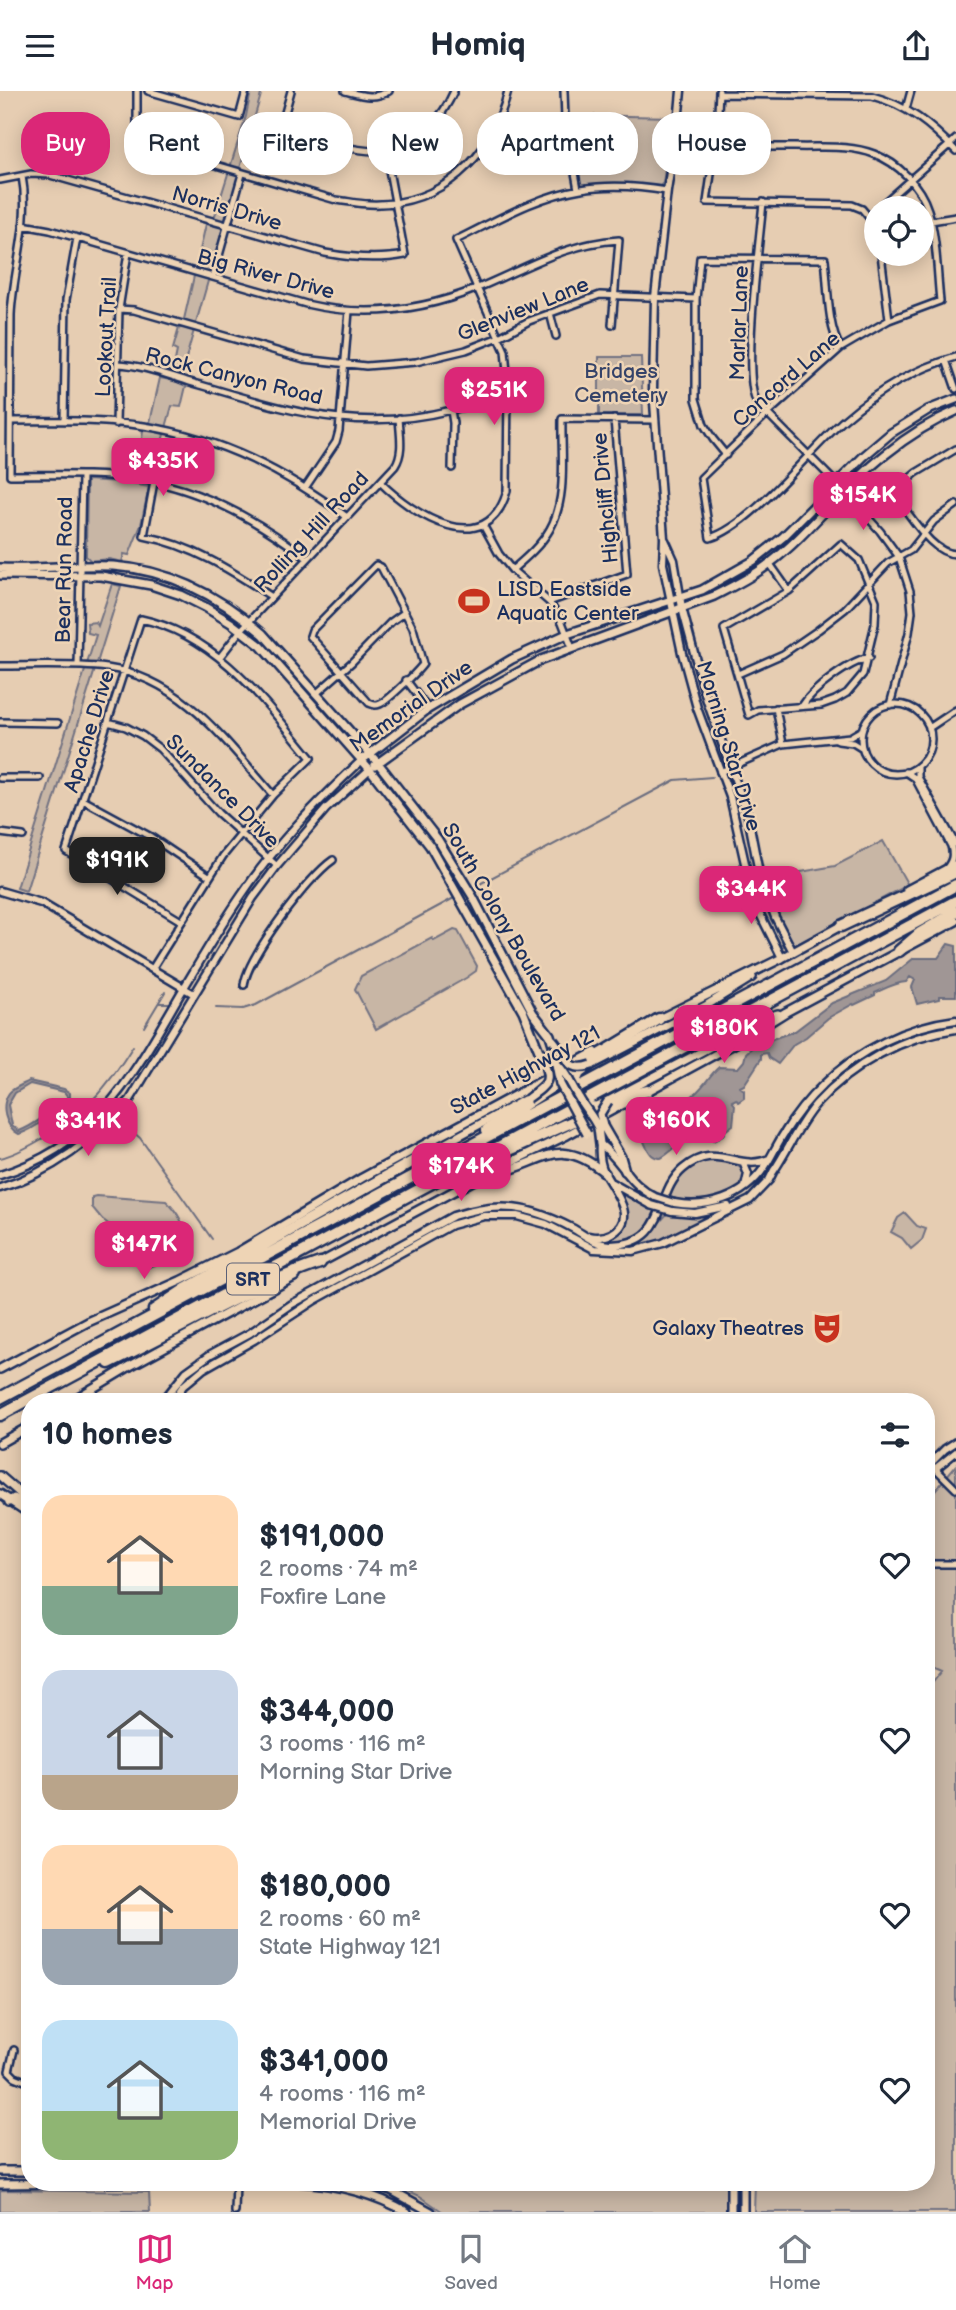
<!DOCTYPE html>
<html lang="en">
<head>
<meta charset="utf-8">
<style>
	:root { --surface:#fff; --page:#f2f2f3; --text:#1f2937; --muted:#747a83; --line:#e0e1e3; --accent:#db2777 }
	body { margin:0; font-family:"Balsamiq Sans",sans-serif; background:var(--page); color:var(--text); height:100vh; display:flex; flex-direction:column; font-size:26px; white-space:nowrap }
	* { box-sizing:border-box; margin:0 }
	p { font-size:23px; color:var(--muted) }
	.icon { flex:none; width:38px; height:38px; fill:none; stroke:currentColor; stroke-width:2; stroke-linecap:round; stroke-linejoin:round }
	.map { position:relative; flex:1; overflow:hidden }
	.side { position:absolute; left:21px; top:1302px; width:914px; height:798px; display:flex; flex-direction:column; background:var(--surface); border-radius:28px; box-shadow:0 4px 18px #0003 }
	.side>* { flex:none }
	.hud { position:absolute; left:21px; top:21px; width:915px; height:63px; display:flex; gap:14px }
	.fabs { position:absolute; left:864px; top:105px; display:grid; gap:14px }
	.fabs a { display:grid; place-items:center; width:70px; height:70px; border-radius:50%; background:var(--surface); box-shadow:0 4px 18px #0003; font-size:35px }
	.price { position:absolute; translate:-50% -60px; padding:0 16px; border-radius:14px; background:var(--accent); color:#fff; font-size:23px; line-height:46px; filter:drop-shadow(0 2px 4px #0008) }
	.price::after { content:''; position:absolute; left:50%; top:42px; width:21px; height:16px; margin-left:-10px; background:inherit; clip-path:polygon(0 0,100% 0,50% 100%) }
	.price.on { background:#222; color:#fff }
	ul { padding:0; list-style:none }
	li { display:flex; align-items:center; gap:21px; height:175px; padding:0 21px }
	li span { display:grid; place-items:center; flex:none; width:196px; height:140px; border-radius:21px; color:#555 }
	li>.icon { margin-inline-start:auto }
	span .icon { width:84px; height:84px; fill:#fffc; stroke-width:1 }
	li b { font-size:30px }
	h2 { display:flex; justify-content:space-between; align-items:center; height:84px; padding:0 21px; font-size:30px }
	.pill { padding:0 24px; border-radius:28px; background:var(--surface); box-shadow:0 4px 18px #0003; font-size:24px; line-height:63px }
	.pill.on { background:var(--accent); color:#fff }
	header { display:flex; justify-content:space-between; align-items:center; height:91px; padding:0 21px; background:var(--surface); font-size:32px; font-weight:700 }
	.menu { display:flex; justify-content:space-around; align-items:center; height:98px; border-top:2px solid var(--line); background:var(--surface); font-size:19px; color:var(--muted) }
	.menu a { display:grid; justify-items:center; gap:4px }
	.menu .on { color:var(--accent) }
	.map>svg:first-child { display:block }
</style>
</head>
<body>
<header><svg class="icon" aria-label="menu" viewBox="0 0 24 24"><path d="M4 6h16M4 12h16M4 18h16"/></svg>Homiq<svg class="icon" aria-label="share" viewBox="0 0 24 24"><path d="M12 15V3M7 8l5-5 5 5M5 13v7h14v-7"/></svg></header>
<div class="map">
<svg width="956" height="2121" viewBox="0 0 956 2121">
	<rect width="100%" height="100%" fill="#e6cdb2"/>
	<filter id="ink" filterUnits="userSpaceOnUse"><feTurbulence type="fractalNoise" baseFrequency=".0143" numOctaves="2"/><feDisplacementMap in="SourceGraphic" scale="14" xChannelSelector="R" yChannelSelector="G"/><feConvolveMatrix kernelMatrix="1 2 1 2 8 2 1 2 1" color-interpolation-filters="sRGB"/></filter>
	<g filter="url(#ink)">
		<!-- green -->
		<path fill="#c8b6a5" stroke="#727282" stroke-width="2" d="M251,0H262L179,292L186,295L181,316L172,315L152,386L137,384L143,340H148L160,287L171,289L177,260L173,258L179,237H182L206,133L212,134L246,25Z
			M581,24L673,26L663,92L660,95L619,92L582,95L580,94L567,27Z
			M599,266H641L643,324H599Z
			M87,389L121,391L149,396L141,434L129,464L124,463L122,471L109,468L91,470L86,465Z
			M112,493L121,495L26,800L17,797L96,544L88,542L87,532L96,531L98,535Z
			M883,750L908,794L796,854H792L778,828L765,794L766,790L795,782L835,775Z
			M755,794H757C763,809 783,843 783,855C769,846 759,813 754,798Z
			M744,795L752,817L746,820L735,812L731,801L734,797Z
			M454,839L458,840L477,875L476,880L466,887L376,938L355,898L361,885L432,847L434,850Z
			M718,1068L734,1071V1073L744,1079C744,1083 746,1086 744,1090C738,1104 704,1113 691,1111C685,1110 676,1108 669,1106C675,1082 694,1070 718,1068Z
			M625,1102L658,1120C650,1144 628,1149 605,1152V1149C624,1142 631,1123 622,1105Z
			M96,1105L166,1110C177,1120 188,1136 183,1151L155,1174L149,1176L138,1156L102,1128L92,1116V1106Z
			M905,1122L917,1135L926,1138L922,1149L911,1158L902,1147L891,1141L898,1127Z
			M667,1123L695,1125L709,1123L711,1126C689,1137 653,1161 629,1157L649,1143Z
			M956,1374V2121H754L755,2091H926V1600L942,1580L926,1573V1410Z
			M389,2091H726L727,2121H443L420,2105Z
			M0,2099L149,2101L150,2121H0Z"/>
		<!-- water -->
		<path fill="#a09695" stroke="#6b6d7f" stroke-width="2" fill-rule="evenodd" d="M948,853L956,855V905H939V908L917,913L912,896L915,889L910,886L906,891C894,892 884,898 875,902V904L854,914L853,913L828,927L806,946L794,953L778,973L769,967L767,962L761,963V968L744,994L740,996L744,999V1007L738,1011L736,1008L732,1010L735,1014L733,1034L725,1040L723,1045L713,1050C688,1033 680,1057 661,1067C652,1067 650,1062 646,1055C625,1012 665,1020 689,1007C702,1000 708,985 719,976L738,977L744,970L746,962L755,954L795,940L832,912L886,890L914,867H938Z
			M29,990L64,998L70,1002V1007C64,1017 31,1040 19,1043C5,1036 0,1015 9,1002C13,997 24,993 29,990ZM30,993L64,1001L68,1006C61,1015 31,1036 19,1040L12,1034L8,1014L15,1002Z"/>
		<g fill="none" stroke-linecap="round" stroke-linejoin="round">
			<!-- stream -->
			<path stroke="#6b6d7f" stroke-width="2" d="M474,796L675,689L712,686
				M159,912H169
				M216,917L243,918L256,914L454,807
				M144,936L165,901
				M89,1015L98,1019
				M120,1030L140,1047L212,1148
				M0,1067C14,1064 28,1056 40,1049C83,1025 107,997 133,955"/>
			<defs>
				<path id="minor" d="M137,0V51L336,109C347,110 358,113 369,113C440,116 492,67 508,0
					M148,0L239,26L246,0
					M291,0L281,36C311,45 345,60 376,60C383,60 391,57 397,54C426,45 442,27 454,0
					M345,0C361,4 374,9 389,0
					M564,0L565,28L578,98
					M719,0L717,42L707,111L852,114L862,118L877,136
					M719,3L872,5C907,14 931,34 956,60
					M906,18L911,0
					M488,50L499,58L513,60L568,45
					M676,50C715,55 754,56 794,56C820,57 849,53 874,63C898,72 920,94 928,119C937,146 937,182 940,210L889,229L841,257L767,323L701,387L710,447C753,434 809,359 845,328C877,300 915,278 956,266
					M22,85C31,131 13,178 11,224L10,384C53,384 97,382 139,388C201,398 258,429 307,467
					M0,89L31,83L50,84L325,162C352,167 379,169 405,164L385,58
					M763,111C760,148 741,286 757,312L845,401L880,440L899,466L910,500L912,521L909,542L890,614
					M878,117L956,48
					M931,130L956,126
					M23,134L50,139L306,213C366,227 422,220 478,197C526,177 566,152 619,149L612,234
					M881,163L889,229
					M213,186L242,83
					M119,218L134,219L304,268L366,275L416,271L466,259L499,246L529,230L600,204L696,208
					M550,222L556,245
					M946,269L956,298
					M118,273C142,274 167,284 190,291C240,305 288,322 340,327C376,331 415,328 451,319C470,315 488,307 508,307
					M451,319L453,332L452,377
					M11,330C55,330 101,328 144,335C221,347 286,381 347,426
					M64,330L66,209L77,147
					M116,333L119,218L128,162
					M956,358L916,382L892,402C910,421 930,463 956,463
					M726,364L713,348L704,334L696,308V208L700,167L825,168C828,192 827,238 841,257
					M154,391L144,445C192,454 232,480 272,506
					M380,391C413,424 487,471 507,400L508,292L505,260L456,149C495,130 537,105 581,98C610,93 638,95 667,100
					M305,397L336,351L339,340L349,220
					M483,434L499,463L512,479L549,511L562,531L572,557
					M841,453L859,469L876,510L875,533L863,583L847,602L835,609L821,614L758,619L749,624L724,538L789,500Z
					M770,473L789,500
					M376,474L381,476L413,537L423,573C418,580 388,610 380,613C375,615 374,614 369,612L310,545L312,539Z
					M512,479C526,467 541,454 550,438C568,406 561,363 562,328L654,329
					M549,511L627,483L614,328
					M220,566L241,539L395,375C404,361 400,344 399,327
					M0,575C36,575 72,573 107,577C182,587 227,652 273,704
					M78,575L82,385
					M738,583L783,563L818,539L845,518L888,472L911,459L934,430L956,414
					M406,589L428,618
					M317,602L351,572L391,531L405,521
					M861 648a35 35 0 1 1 70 0a35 35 0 1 1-70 0Z
					M802,615C813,598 849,571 869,567
					M776,617L783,653
					M0,631L58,632
					M108,631L126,636L143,645L160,658L218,722L277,775
					M929,637L956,619
					M838,650L853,652L861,657
					M918,676V686L956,754
					M720,681L783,653L850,646L862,639
					M906,681L915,687L951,755C954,765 952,770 946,778
					M0,687H40
					M83,709L151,746L209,785
					M0,742L23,745
					M152,878L223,765L273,704L311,667C264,610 217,544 141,528L66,760L181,830
					M244,894C248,865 308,786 333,769
					M933,1375L956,1398
					M926,1473H956
					M14,1959L9,1980L15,1986L30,1992
					M235,2121L236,2091"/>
				<path id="tertiary" d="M681,0L678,32L667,100L655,206L653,298L664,447L663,473L682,562L697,617L730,706L749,790L758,819L782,867
					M665,449L674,469L682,517L707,610L748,725L760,787L775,826L793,861
					M0,800L41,812L194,903
					M600,1053C624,1071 627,1092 655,1106
					M743,1071L748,1083L745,1096
					M773,1081C788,1059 798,1034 816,1013C852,973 903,945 956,938
					M0,1084C101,1053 135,980 185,895C203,865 221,834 241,805C275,754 317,711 362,669
					M612,1092L651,1114
					M0,1097C52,1081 93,1049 130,1009L253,807L277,775L326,718L370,678
					M674,1112C708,1118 743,1107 764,1077C771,1067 776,1055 783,1044C794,1026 807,1009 823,994C857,959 908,935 956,929
					M672,1120L695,1122L728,1115
					M589,1145C597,1147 603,1147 611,1143C640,1128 613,1099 604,1081C600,1072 599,1063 600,1053
					M162,1311L186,1281L211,1263L250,1242L292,1213L453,1125C499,1110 530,1115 572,1137C585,1144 595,1154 611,1154C670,1153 653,1103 683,1078C717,1049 738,1082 769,1068
					M172,1311L183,1295L203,1278L254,1249L315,1209L451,1134L484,1125H517L546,1133L594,1158L633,1160L663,1152L750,1109L769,1089L774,1079
					M926,1377L945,1358L956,1351
					M926,1385L956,1361"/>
				<path id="secondary" d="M0,477C38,479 76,473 113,475C170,479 221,506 263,543L378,672L438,749L473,806L533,922L550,944L556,963V973
					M0,484L101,485L151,494L181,504L205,516L231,532L261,555L373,682L430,755L523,920L539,960L556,973
					M366,666L428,618L512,568L567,543L702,499L753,470L783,446L864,365L891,342L928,319L956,308
					M375,674L460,613L541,569L714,505C733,495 753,486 770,472C790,457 807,439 824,421C864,380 904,342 956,320
					M907,799L956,773
					M655,930L782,867L844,833
					M574,996L580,983L592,974L707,914L752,886
					M644,1002L736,952L786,921L956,830
					M584,1014L596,1015L608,1010L767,926L778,923
					M603,1035L621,1066L625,1080
					M598,1037L600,1053
					M433,1059L524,1009
					M493,1083C543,1074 556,1042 605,1082
					M316,1174L482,1085L567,1044L631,1009
					M0,1278L88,1231L180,1190L238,1161L362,1087L595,961
					M70,1311L130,1275L296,1185
					M0,1352L30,1335
					M0,1385L30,1411
					M0,1403L30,1423
					M9,1411L14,1407L30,1416
					M0,2080H30
					M299,2091C336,2093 375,2103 407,2121
					M368,2091L391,2099L431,2121
					M731,2091V2121
					M0,2093L165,2091
					M743,2121V2091"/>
				<path id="motorway" d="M841,835L956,781
					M899,860L920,842L956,821
					M487,1039L593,968L659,928
					M483,1071L634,1003L647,1000
					M154,1219L187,1197L435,1058
					M109,1272C179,1239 246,1197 320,1172
					M0,1307L956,794
					M0,1324L956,810"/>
			</defs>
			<!-- minor casing -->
			<use href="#minor" stroke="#1b2f5e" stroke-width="10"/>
			<!-- tertiary casing -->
			<use href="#tertiary" stroke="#1b2f5e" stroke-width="11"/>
			<!-- secondary casing -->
			<use href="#secondary" stroke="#1b2f5e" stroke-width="12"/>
			<!-- motorway casing -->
			<use href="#motorway" stroke="#1b2f5e" stroke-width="15"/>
			<!-- minor -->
			<use href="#minor" stroke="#eed4b5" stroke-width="5"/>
			<!-- tertiary -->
			<use href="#tertiary" stroke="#eed4b5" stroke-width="6"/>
			<!-- secondary -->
			<use href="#secondary" stroke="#eed4b5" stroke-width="7"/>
			<!-- motorway -->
			<use href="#motorway" stroke="#eed4b5" stroke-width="10"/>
			<defs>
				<path id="tertiary-bridge" d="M655,1106L674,1112
					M651,1114L672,1120"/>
				<path id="secondary-bridge" d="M553,949C567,965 566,983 592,974
					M556,973L560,993L587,1043
					M557,973C568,984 571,994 579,1007C585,1018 593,1025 598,1037
					M527,1008C552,990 551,990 540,962
					M603,1035L600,1023L608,1010"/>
			</defs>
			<!-- tertiary-bridge casing -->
			<use href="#tertiary-bridge" stroke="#1b2f5e" stroke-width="11" stroke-linecap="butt"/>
			<!-- secondary-bridge casing -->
			<use href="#secondary-bridge" stroke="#1b2f5e" stroke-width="12" stroke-linecap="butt"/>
			<!-- tertiary-bridge -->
			<use href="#tertiary-bridge" stroke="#eed4b5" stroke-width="6"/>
			<!-- secondary-bridge -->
			<use href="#secondary-bridge" stroke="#eed4b5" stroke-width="7"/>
		</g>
	</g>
	<!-- icons -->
	<defs>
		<symbol id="stadium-bare" viewBox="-9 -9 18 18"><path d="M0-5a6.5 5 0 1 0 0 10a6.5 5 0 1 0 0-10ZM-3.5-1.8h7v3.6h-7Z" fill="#c8321e" stroke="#eed4b5" stroke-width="2.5" paint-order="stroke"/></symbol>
		<symbol id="theatre-bare" viewBox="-9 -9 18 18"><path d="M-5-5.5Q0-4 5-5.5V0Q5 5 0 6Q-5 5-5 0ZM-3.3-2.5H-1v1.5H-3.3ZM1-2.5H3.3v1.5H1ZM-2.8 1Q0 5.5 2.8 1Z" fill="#c8321e" stroke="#eed4b5" stroke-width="2.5" paint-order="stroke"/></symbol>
	</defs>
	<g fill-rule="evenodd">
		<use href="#stadium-bare" x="452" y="488" width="44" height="44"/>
		<use href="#theatre-bare" x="805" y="1215" width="44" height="44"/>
	</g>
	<g text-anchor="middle" stroke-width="5" stroke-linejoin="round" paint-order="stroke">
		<!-- shield labels -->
		<rect fill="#eed4b5" stroke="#5a6078" stroke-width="2" x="227" y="1172.5" width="52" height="31" rx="5"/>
		<g font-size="19" font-weight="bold" fill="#1b2f5e">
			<text x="253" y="1195">SRT</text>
		</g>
		<!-- street labels -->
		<g font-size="21" fill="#1b2f5e" stroke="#eed4b5">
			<text transform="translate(227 117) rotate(16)" y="7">Norris Drive</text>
			<text transform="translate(266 183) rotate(15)" y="7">Big River Drive</text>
			<text transform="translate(523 218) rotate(-22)" y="7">Glenview Lane</text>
			<text transform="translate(739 232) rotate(-88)" y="7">Marlar Lane</text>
			<text transform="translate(106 246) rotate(-87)" y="7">Lookout Trail</text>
			<text transform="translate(234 285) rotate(14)" y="7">Rock Canyon Road</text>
			<text transform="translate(786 288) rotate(-41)" y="7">Concord Lane</text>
			<text transform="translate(605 407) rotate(-95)" y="7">Highcliff Drive</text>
			<text transform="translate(311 441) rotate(-47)" y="7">Rolling Hill Road</text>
			<text transform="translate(64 479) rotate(-89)" y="7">Bear Run Road</text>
			<text transform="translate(411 615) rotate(-35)" y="7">Memorial Drive</text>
			<text transform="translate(89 640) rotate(-73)" y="7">Apache Drive</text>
			<text transform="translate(729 655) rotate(73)" y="7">Morning Star Drive</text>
			<text transform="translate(223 700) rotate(45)" y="7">Sundance Drive</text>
			<text transform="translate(504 831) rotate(60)" y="7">South Colony Boulevard</text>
			<text transform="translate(525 979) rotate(-28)" y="7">State Highway 121</text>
		</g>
		<!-- park labels -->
		<g font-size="21" fill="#354369" stroke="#eed4b5">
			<text x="621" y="287">Bridges<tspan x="621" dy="24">Cemetery</tspan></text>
		</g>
		<!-- poi labels -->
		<g font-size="21" fill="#1b2f5e" stroke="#eed4b5" text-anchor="start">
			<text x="497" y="505">LISD Eastside<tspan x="497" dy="24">Aquatic Center</tspan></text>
			<text x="804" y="1244" text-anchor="end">Galaxy Theatres</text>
		</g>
	</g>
</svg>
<div class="fabs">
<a><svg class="icon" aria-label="locate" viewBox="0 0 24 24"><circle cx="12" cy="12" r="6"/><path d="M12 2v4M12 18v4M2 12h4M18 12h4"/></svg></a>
</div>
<b class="price" style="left:494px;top:336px">$251K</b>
<b class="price" style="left:163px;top:407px">$435K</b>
<b class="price" style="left:863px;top:441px">$154K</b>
<b class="price on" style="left:117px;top:806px">$191K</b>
<b class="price" style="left:751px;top:835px">$344K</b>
<b class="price" style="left:724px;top:974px">$180K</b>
<b class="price" style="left:676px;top:1066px">$160K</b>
<b class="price" style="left:88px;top:1067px">$341K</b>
<b class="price" style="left:461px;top:1112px">$174K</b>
<b class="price" style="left:144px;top:1190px">$147K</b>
<div class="hud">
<a class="pill on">Buy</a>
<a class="pill">Rent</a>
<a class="pill">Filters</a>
<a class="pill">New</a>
<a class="pill">Apartment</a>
<a class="pill">House</a>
</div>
<section class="side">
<h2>10 homes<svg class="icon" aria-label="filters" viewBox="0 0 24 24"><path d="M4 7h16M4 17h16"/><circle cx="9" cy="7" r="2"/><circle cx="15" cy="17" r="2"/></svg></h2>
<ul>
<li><span style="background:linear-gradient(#ffd9b3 65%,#7fa58c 0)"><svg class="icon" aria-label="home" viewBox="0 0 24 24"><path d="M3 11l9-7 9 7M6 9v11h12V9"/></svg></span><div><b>$191,000</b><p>2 rooms · 74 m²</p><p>Foxfire Lane</p></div><svg class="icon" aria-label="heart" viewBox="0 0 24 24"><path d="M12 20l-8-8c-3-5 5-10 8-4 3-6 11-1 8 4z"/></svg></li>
<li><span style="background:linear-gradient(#c9d6e8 75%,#b9a48a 0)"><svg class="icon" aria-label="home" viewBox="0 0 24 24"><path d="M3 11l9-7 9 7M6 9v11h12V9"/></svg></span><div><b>$344,000</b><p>3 rooms · 116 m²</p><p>Morning Star Drive</p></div><svg class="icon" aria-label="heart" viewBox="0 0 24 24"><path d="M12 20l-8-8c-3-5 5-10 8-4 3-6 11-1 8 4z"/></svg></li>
<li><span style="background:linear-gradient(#ffd9b3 60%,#9aa5b1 0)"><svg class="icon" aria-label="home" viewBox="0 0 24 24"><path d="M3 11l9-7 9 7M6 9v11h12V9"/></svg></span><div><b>$180,000</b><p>2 rooms · 60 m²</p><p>State Highway 121</p></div><svg class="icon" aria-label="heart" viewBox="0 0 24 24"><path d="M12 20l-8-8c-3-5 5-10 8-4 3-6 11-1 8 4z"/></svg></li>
<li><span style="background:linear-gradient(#bfe0f5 65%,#8fb573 0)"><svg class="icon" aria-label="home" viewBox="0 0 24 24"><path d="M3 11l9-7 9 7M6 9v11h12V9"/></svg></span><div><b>$341,000</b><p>4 rooms · 116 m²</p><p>Memorial Drive</p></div><svg class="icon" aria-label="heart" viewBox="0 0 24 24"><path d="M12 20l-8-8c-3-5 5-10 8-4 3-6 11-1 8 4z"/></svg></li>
</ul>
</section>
</div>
<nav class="menu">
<a class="on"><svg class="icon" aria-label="map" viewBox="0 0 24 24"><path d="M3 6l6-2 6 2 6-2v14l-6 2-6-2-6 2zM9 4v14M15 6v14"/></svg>Map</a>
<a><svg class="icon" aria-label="saved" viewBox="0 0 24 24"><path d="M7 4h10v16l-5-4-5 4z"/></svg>Saved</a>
<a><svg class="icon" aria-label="home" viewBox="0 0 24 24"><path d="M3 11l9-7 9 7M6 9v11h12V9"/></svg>Home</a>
</nav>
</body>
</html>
